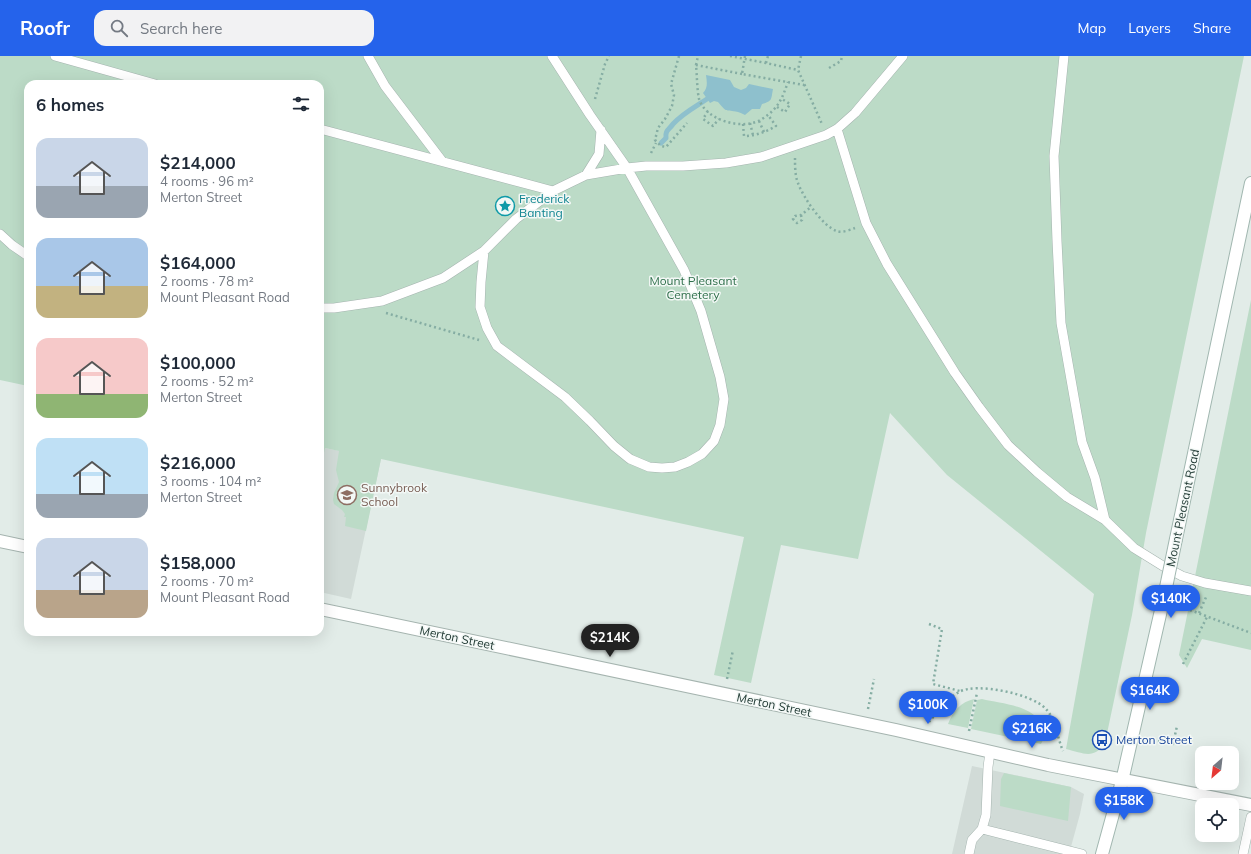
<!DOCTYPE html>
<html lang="en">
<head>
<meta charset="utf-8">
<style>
	:root { --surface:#fff; --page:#f2f2f3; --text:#1f2937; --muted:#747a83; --accent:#2563eb }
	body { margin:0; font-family:Mulish,sans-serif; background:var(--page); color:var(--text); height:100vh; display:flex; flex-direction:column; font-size:15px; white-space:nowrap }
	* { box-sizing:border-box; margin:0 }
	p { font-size:13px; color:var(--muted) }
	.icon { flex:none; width:22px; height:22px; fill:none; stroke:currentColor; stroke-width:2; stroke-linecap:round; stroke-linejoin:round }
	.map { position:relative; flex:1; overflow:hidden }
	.panel { position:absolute; left:24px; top:24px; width:300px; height:556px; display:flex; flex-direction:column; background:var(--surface); border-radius:12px; box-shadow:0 4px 16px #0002 }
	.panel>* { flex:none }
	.needle { width:26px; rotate:208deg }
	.controls { position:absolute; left:1195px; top:690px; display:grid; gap:8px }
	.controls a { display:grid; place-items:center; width:44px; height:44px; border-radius:8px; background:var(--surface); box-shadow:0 4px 16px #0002; font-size:20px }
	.price { position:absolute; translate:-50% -34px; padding:0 9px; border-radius:14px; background:var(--accent); color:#fff; font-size:13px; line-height:26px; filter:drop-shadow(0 1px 2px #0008) }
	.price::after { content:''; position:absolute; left:50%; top:24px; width:12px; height:9px; margin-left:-6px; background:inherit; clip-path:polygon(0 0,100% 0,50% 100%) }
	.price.on { background:#222; color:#fff }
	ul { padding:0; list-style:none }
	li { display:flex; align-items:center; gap:12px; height:100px; padding:0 12px }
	li span { display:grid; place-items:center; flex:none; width:112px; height:80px; border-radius:12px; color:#555 }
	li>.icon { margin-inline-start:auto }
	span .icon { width:48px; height:48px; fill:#fffc; stroke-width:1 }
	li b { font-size:17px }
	h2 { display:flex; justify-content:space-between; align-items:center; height:48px; padding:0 12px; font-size:17px }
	header { display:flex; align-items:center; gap:24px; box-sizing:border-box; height:56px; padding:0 20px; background:var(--accent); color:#fff }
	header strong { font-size:19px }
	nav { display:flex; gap:22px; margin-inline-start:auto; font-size:14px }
	.search { width:280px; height:36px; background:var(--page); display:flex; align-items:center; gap:10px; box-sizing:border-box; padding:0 14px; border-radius:12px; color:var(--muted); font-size:15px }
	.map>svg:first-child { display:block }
</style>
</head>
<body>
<header>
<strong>Roofr</strong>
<div class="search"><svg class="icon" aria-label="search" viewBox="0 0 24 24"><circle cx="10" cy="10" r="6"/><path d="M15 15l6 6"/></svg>Search here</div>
<nav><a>Map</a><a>Layers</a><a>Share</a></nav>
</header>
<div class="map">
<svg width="1251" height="798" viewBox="0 0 1251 798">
	<rect width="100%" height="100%" fill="#e2ece8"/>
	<!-- built -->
	<path fill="#d1dbd7" d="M320,391L381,403L351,543L320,536Z
		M972,710L1071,731L1084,738L1080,758L1069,798H952Z"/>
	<!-- green -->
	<path fill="#bcdbc7" d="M0,0H1244L1146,477L1132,559L1105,687C1094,704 1083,697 1066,693L1094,538L947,419L890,357L858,503L781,489L751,627L714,619L744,481L381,403L366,475L345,470L346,461H344L345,458L342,454L334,448L333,444L334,437L339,426L336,414L339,395L325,392L320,417V28H28V330L0,324Z
		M1251,244V594L1202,583L1187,612L1179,599Z
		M974,643L968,672L948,668C953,655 961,646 974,643Z
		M982,643C1002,648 1037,649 1043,673C1044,679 1044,683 1041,688L971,673L977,644Z
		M1004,717L1071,731L1068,765L1000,750L1001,723Z"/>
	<!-- water -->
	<path fill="#8ec0cd" d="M706,19L730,24L734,31L741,34L746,32L749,28L773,33C771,43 773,45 762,48L760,53H752L745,59C743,58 741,57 738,56C725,53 728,58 718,46L714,45L710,47L703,37C708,32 707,26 706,19Z"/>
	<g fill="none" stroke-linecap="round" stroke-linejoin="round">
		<!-- stream -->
		<path stroke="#8ec0cd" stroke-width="5" d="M661,87L666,82C665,74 669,74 673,68C683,57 695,51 707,43"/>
		<defs>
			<path id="lane" d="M55,0L155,28
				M368,0L385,30L442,105
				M1064,0L1054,100L1057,185L1061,267L1082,386L1095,422L1105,464
				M320,73L553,135L586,119L627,112L646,110H683L726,107L761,101L826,79L837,73L855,57L903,0
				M837,73L866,167L887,208L955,317L979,351L1008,389L1037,416L1067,441L1105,464L1134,492L1163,510L1182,520L1205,527L1251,535
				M586,119L599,98L601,74
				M0,178L12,189L28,200
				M484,195L481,226L480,251L487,272L497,290L565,341L590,365L614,390L630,403L649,411L662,412L675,411L688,406L702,398L714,385L720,369L724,343L720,321L701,255L684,214L627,112L590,59L552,0
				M320,252H334L382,245L443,222L484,195L516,163L553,135
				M982,773L1082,798
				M969,798L972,784L982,773L986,759L988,711L990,696
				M1243,798L1251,761"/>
			<path id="street" d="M0,485L28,491
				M320,553L896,674L1048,709L1251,749"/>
			<path id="secondary" d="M1176,483L1251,127
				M1102,798L1122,725L1164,541"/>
		</defs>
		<!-- lane casing -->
		<use href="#lane" stroke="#a5b4af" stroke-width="10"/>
		<!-- street casing -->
		<use href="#street" stroke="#a5b4af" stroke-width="14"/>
		<!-- secondary casing -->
		<use href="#secondary" stroke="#a1b7b0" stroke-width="14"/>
		<!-- path -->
		<path stroke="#85ada3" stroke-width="2.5" stroke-dasharray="2 3" stroke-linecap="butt" d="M679,0L671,28L674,39L672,50L665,63L658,72L655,84L661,90L666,91L687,67
			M730,0L766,7L798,14
			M745,0L742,18L804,29
			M801,0L798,14L822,68
			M766,7L768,0
			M696,9L698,0
			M829,12L841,5L842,0
			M742,18L696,9C697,19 697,34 699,43C706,65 744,75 762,63C778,53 782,43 788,26
			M595,43L605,8L609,0
			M777,51L785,56L790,48L782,43
			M708,55L703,63L713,70L719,63
			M759,65L764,76
			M750,67L753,79
			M743,68L744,80C755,80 766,76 776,70L768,59
			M651,97L656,87
			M795,102C795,110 795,120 798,127C803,141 823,171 837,175C842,177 850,174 855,172
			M801,159L802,164L797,167L793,163L795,160L801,159L811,151
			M386,257L479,284
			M1190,554L1251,577
			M1199,557L1207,539
			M929,568L942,573L933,628L960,635
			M1183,608L1207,561
			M727,623L733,594
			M868,653L874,623
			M929,666C938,656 946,643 959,636C976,626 1033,638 1046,653C1056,664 1057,681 1063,695
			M969,675L977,637
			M1158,685L1173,688L1177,670"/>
		<!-- lane -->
		<use href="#lane" stroke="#fff" stroke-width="9"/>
		<!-- street -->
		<use href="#street" stroke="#fff" stroke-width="12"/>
		<!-- secondary -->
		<use href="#secondary" stroke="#fff" stroke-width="12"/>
		<defs>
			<path id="secondary-bridge" d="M1164,541L1176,483"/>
		</defs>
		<!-- secondary-bridge casing -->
		<use href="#secondary-bridge" stroke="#a1b7b0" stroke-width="14" stroke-linecap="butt"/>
		<!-- secondary-bridge -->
		<use href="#secondary-bridge" stroke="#fff" stroke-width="12"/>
	</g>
	<!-- icons -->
	<defs>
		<symbol id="sight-ring" viewBox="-11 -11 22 22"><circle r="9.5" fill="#f3f8f6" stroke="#0f9aa8" stroke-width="1.5"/><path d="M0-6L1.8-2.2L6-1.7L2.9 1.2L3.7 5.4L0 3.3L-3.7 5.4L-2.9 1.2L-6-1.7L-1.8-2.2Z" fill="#0f9aa8"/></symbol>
		<symbol id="school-ring" viewBox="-11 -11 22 22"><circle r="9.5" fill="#f3f8f6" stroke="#8d6e63" stroke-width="1.5"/><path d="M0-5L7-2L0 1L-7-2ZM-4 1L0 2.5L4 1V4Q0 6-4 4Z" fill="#8d6e63"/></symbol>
		<symbol id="bus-ring" viewBox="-11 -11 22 22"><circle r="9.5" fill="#f3f8f6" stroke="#1a4fb4" stroke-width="1.5"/><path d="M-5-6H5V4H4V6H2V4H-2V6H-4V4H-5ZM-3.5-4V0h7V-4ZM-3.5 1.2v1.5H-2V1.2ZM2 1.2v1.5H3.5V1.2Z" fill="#1a4fb4"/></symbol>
	</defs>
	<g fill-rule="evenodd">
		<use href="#sight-ring" x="494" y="139" width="22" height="22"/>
		<use href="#school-ring" x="336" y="428" width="22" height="22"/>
		<use href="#bus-ring" x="1091" y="673" width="22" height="22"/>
	</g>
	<g text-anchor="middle" stroke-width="3" stroke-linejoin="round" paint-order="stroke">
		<!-- culture labels -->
		<g font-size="12" fill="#0d838f" stroke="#f3f8f6" text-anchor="start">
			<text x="519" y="147">Frederick<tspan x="519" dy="14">Banting</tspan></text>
		</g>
		<!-- park labels -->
		<g font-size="12" fill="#30704c" stroke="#f3f8f6">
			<text x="693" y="229">Mount Pleasant<tspan x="693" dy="14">Cemetery</tspan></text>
		</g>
		<!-- education labels -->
		<g font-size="12" fill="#785e54" stroke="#f3f8f6" text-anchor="start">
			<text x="361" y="436">Sunnybrook<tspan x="361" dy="14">School</tspan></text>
		</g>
		<!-- street labels -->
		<g font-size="12" fill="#233c36" stroke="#f3f8f6">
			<text transform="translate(1183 452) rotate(-78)" y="4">Mount Pleasant Road</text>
			<text transform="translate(457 582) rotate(12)" y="4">Merton Street</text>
			<text transform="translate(774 649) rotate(12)" y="4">Merton Street</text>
		</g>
		<!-- transit labels -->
		<g font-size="12" fill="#164399" stroke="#f3f8f6" text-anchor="start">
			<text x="1116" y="688">Merton Street</text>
		</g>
	</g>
</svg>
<div class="controls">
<a><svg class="needle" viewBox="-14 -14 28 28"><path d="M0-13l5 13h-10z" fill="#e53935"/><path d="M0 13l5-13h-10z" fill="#747a83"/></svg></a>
<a><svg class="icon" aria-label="locate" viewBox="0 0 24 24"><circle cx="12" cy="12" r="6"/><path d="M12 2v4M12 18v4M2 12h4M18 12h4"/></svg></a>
</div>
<b class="price" style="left:1171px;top:563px">$140K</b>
<b class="price on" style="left:610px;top:602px">$214K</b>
<b class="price" style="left:1150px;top:655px">$164K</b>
<b class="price" style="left:928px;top:669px">$100K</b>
<b class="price" style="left:1032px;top:693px">$216K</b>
<b class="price" style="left:1124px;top:765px">$158K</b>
<section class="panel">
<h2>6 homes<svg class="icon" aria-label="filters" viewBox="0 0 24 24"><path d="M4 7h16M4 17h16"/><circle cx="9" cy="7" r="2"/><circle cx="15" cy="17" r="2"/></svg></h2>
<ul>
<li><span style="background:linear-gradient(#c9d6e8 60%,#9aa5b1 0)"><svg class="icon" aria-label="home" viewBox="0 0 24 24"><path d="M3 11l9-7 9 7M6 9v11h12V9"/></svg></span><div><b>$214,000</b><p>4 rooms · 96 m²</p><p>Merton Street</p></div></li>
<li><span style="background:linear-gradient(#a9c7e8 60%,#c2b280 0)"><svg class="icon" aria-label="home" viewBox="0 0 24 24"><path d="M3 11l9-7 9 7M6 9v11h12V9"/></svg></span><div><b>$164,000</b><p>2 rooms · 78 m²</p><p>Mount Pleasant Road</p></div></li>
<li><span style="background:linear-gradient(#f6c9c9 70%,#8fb573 0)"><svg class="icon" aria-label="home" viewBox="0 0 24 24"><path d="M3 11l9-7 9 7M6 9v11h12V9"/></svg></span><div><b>$100,000</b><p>2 rooms · 52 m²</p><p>Merton Street</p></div></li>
<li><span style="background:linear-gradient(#bfe0f5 70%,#9aa5b1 0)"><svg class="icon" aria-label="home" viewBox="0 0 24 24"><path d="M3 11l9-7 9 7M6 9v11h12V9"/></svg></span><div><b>$216,000</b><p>3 rooms · 104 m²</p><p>Merton Street</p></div></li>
<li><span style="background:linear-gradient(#c9d6e8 65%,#b9a48a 0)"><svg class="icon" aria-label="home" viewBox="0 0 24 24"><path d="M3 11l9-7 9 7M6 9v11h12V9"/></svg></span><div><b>$158,000</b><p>2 rooms · 70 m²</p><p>Mount Pleasant Road</p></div></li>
</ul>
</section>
</div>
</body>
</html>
